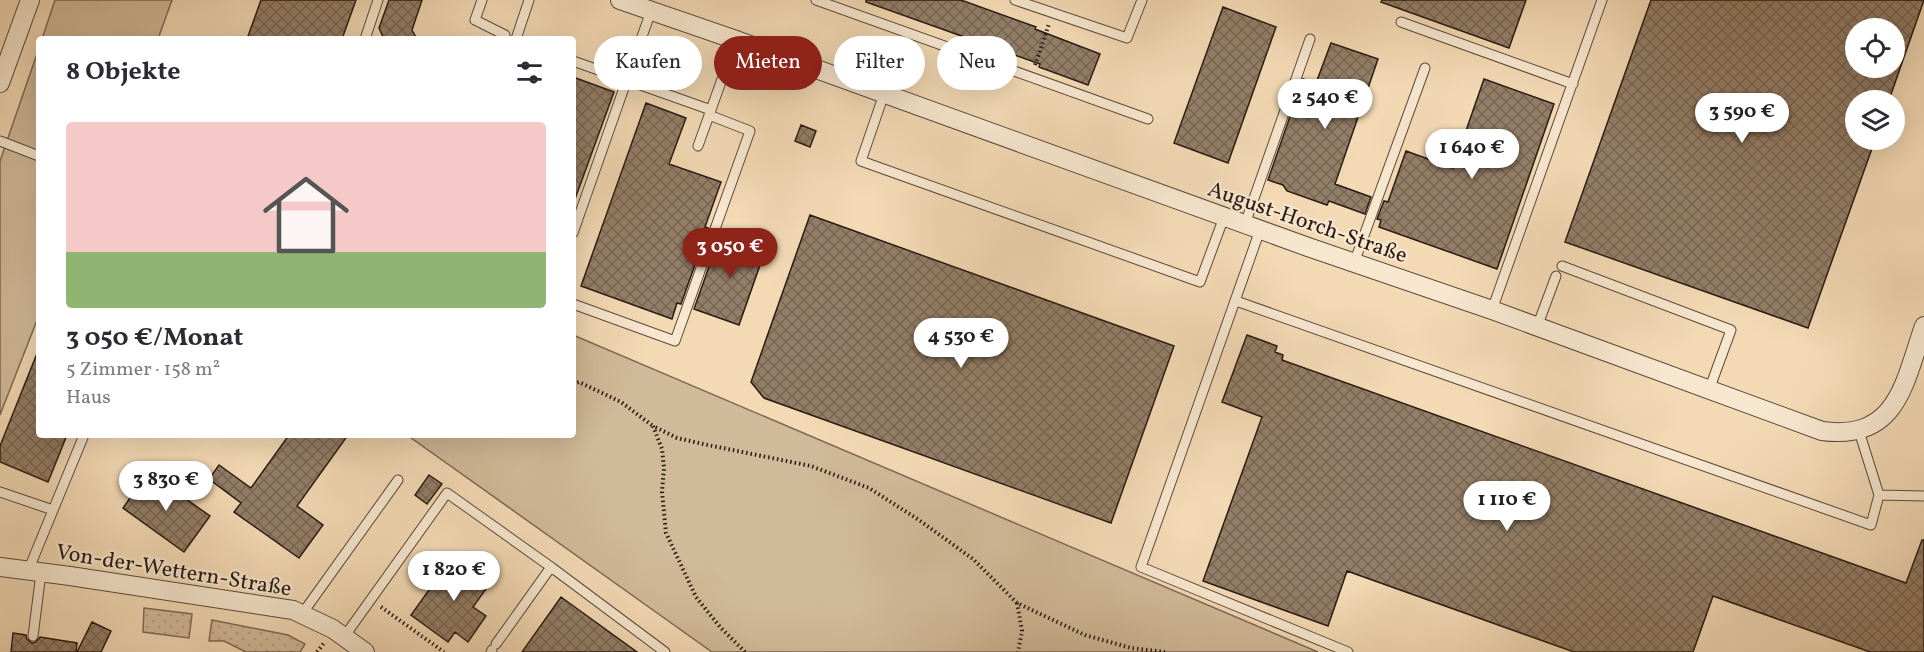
<!DOCTYPE html>
<html lang="de">
<head>
<meta charset="utf-8">
<style>
	:root { --surface:#fff; --page:#f7f7f7; --text:#2b2b33; --muted:#7c7c81; --accent:#8f2418 }
	body { margin:0; font-family:Vollkorn,serif; background:var(--page); color:var(--text); height:100vh; display:flex; flex-direction:column; font-size:22px; white-space:nowrap }
	* { box-sizing:border-box; margin:0 }
	p { font-size:20px; color:var(--muted) }
	.icon { flex:none; width:33px; height:33px; fill:none; stroke:currentColor; stroke-width:2; stroke-linecap:round; stroke-linejoin:round }
	.map { position:relative; flex:1; overflow:hidden }
	.sheet { position:absolute; left:36px; top:36px; width:540px; height:402px; display:flex; flex-direction:column; background:var(--surface); border-radius:6px; box-shadow:0 6px 24px #0002 }
	.sheet>* { flex:none }
	.guide { position:absolute; left:594px; top:36px; width:570px; height:54px; display:flex; gap:12px }
	.fabs { position:absolute; left:1845px; top:18px; display:grid; gap:12px }
	.fabs a { display:grid; place-items:center; width:60px; height:60px; border-radius:50%; background:var(--surface); box-shadow:0 6px 24px #0002; font-size:30px }
	.price { position:absolute; translate:-50% -51px; padding:0 14px; border-radius:21px; background:#fff; color:#222; font-size:20px; line-height:39px; filter:drop-shadow(0 2px 3px #0008) }
	.price::after { content:''; position:absolute; left:50%; top:36px; width:18px; height:14px; margin-left:-9px; background:inherit; clip-path:polygon(0 0,100% 0,50% 100%) }
	.price.current { background:var(--accent); color:#fff }
	ul { padding:0; list-style:none }
	li { display:grid; align-content:center; gap:12px; height:318px; padding:0 30px }
	li span { display:grid; place-items:center; height:186px; border-radius:6px; color:#555 }
	li>.icon { margin-inline-start:auto }
	span .icon { width:108px; height:108px; fill:#fffc; stroke-width:1 }
	li b { font-size:26px }
	h2 { display:flex; justify-content:space-between; align-items:center; height:72px; padding:0 30px; font-size:26px }
	.chip { padding:0 21px; border-radius:27px; background:var(--surface); box-shadow:0 6px 24px #0002; font-size:21px; line-height:54px }
	.chip.current { background:var(--accent); color:#fff }
	.map>svg:first-child { display:block }
</style>
</head>
<body>
<div class="map">
<svg width="1924" height="652" viewBox="0 0 1924 652">
	<defs>
		<pattern id="grass-dots" width="8" height="8" patternUnits="userSpaceOnUse" patternTransform="scale(1.5)"><rect width="8" height="8" fill="#d1ba99"/><path d="M2 2h.1M6 6h.1" fill="none" stroke="#b49f83" stroke-width="1.8" stroke-linecap="round"/></pattern>
		<pattern id="building-cross-hatch" width="8" height="8" patternUnits="userSpaceOnUse" patternTransform="scale(1.5)"><rect width="8" height="8" fill="#937e67"/><path d="M0 0l8 8M0 8l8-8" fill="none" stroke="#786654"/></pattern>
	</defs>
	<rect width="100%" height="100%" fill="#f3dab5"/>
	<filter id="stains"><feTurbulence type="fractalNoise" baseFrequency=".00333" numOctaves="4"/><feColorMatrix values="0 0 0 0 .2 0 0 0 0 .09 0 0 0 0 .02 0 0 0 .5 -.17"/></filter>
	<radialGradient id="worn" r=".72"><stop offset=".6" stop-color="#630" stop-opacity="0"/><stop offset="1" stop-color="#630" stop-opacity=".3"/></radialGradient>
	<!-- grass -->
	<path fill="url(#grass-dots)" stroke="#7e6a56" stroke-width="1.5" d="M144,608L192,614L189,638L143,632Z
		M212,620L288,635L305,644L300,652H246L224,641H209Z"/>
	<!-- green -->
	<path fill="#d1ba99" stroke="#7e6a56" stroke-width="1.5" d="M55,0H172L158,39H42Z
		M39,48V315L0,415V161Z
		M573,335L1318,652H712L407,435H573Z"/>
	<!-- building -->
	<path fill="url(#building-cross-hatch)" stroke="#2a1b13" stroke-width="1.5" fill-rule="evenodd" d="M261,0H356L342,39H247Z
		M389,0H422L412,30L417,39H384L379,28Z
		M866,0H961L1036,27L1035,29L1100,54L1088,85L1039,67L1040,64L866,2Z
		M1382,0H1526L1509,48L1381,2Z
		M1651,0H1924L1889,100H1856V140H1875L1808,328L1565,242ZM1856,28H1894V68H1856Z
		M1223,7L1276,27L1228,163L1174,143Z
		M1331,43L1378,59L1335,184L1371,197L1365,214L1329,201L1327,205L1287,191L1283,185L1268,180L1303,79L1316,83Z
		M573,77L614,92L575,199H573Z
		M1484,79L1554,104L1497,269L1379,227L1381,220L1377,219L1384,201L1388,202L1406,151L1453,168Z
		M646,103L686,118L669,164L721,182L705,227L708,228L681,304L677,303L672,319L581,286Z
		M801,125L816,131L810,147L795,141Z
		M810,215L1174,346L1111,523L764,398L751,382Z
		M721,233L766,248L739,325L694,309Z
		M1247,335L1277,346L1275,352L1283,355L1282,360L1906,583L1922,540H1924V652H1870L1713,596L1693,652H1574L1347,571L1328,626L1203,581L1262,417L1222,402Z
		M38,351L39,435H67L48,482L0,462V446Z
		M289,435H348L297,506L323,525L299,558L234,512L241,503L209,479L219,465L251,488Z
		M148,472L210,516L184,552L123,508Z
		M429,475L442,484L427,504L415,495Z
		M454,555L491,582L473,607L486,616L468,642L455,632L448,642L411,615Z
		M561,597L637,652H522Z
		M92,622L111,631L101,652H77Z
		M13,633L26,635L27,639L32,643L36,642L40,637L77,643L76,652H11Z"/>
	<g fill="none" stroke-linecap="round" stroke-linejoin="round">
		<defs>
			<path id="lane" d="M482,0L475,20L505,35L503,39
				M816,0L1148,119
				M1015,0L1127,38L1142,0
				M1401,22L1573,84
				M365,39L378,0
				M516,39L529,0
				M573,61L711,110
				M884,94L861,161L1200,282L1224,217
				M0,141L39,156
				M698,146L736,40
				M1245,224L1310,39
				M1260,230L1141,567L1348,652
				M573,233L651,11
				M1354,263L1425,68
				M1562,266L1731,330L1709,390
				M1236,301L1871,525L1879,495
				M573,304L675,341L750,131L709,115
				M1492,310L1602,0
				M1537,327L1556,276
				M1859,431L1879,495L1924,496
				M0,492L53,510
				M28,571L84,435
				M302,614L398,480
				M33,636L41,573
				M344,637L447,493L551,567
				M496,644L551,567L665,652
				M491,652L492,650"/>
			<path id="street" d="M620,0L736,40L1308,247L1492,310L1822,431C1898,441 1904,383 1924,326
				M0,83L30,0
				M0,567L70,576L293,610L333,629L365,652"/>
		</defs>
		<!-- lane casing -->
		<use href="#lane" stroke="#5c4b3c" stroke-width="11"/>
		<!-- street casing -->
		<use href="#street" stroke="#5c4b3c" stroke-width="20"/>
		<!-- path -->
		<path stroke="#2a1b13" stroke-width="4" stroke-dasharray="1.5 3" stroke-linecap="butt" d="M1035,65L1049,24
			M573,384L579,382L621,402L653,426
			M1017,603L1022,631L1018,652
			M381,607L444,652
			M317,652L324,643
			M745,652L720,627L696,597L666,533L662,492L664,468L662,449L653,426L677,438L703,444L811,466L869,488L919,520L973,559L1017,603L1085,635L1131,648L1165,652"/>
		<!-- lane -->
		<use href="#lane" stroke="#f7e7cf" stroke-width="9"/>
		<!-- street -->
		<use href="#street" stroke="#f7e7cf" stroke-width="18"/>
	</g>
	<g text-anchor="middle" stroke-width="4.5" stroke-linejoin="round" paint-order="stroke">
		<!-- street labels -->
		<g font-size="22" fill="#2a1b13" stroke="#f7e7cf">
			<text transform="translate(1308 221) rotate(19)" y="8">August-Horch-Straße</text>
			<text transform="translate(174 569) rotate(9)" y="8">Von-der-Wettern-Straße</text>
		</g>
	</g>
	<rect width="100%" height="100%" filter="url(#stains)"/>
	<rect width="100%" height="100%" fill="url(#worn)"/>
</svg>
<div class="fabs">
<a><svg class="icon" aria-label="locate" viewBox="0 0 24 24"><circle cx="12" cy="12" r="6"/><path d="M12 2v4M12 18v4M2 12h4M18 12h4"/></svg></a>
<a><svg class="icon" aria-label="layers" viewBox="0 0 24 24"><path d="M12 4l9 5-9 5-9-5zM3 14l9 5 9-5"/></svg></a>
</div>
<b class="price" style="left:1325px;top:130px">2 540 €</b>
<b class="price" style="left:1742px;top:144px">3 590 €</b>
<b class="price" style="left:1472px;top:180px">1 640 €</b>
<b class="price current" style="left:730px;top:279px">3 050 €</b>
<b class="price" style="left:961px;top:369px">4 530 €</b>
<b class="price" style="left:166px;top:512px">3 830 €</b>
<b class="price" style="left:1507px;top:532px">1 110 €</b>
<b class="price" style="left:454px;top:602px">1 820 €</b>
<div class="guide">
<a class="chip">Kaufen</a>
<a class="chip current">Mieten</a>
<a class="chip">Filter</a>
<a class="chip">Neu</a>
</div>
<section class="sheet">
<h2>8 Objekte<svg class="icon" aria-label="filters" viewBox="0 0 24 24"><path d="M4 7h16M4 17h16"/><circle cx="9" cy="7" r="2"/><circle cx="15" cy="17" r="2"/></svg></h2>
<ul>
<li><span style="background:linear-gradient(#f6c9c9 70%,#8fb573 0)"><svg class="icon" aria-label="home" viewBox="0 0 24 24"><path d="M3 11l9-7 9 7M6 9v11h12V9"/></svg></span><div><b>3 050 €/Monat</b><p>5 Zimmer · 158 m²</p><p>Haus</p></div></li>
</ul>
</section>
</div>
</body>
</html>
